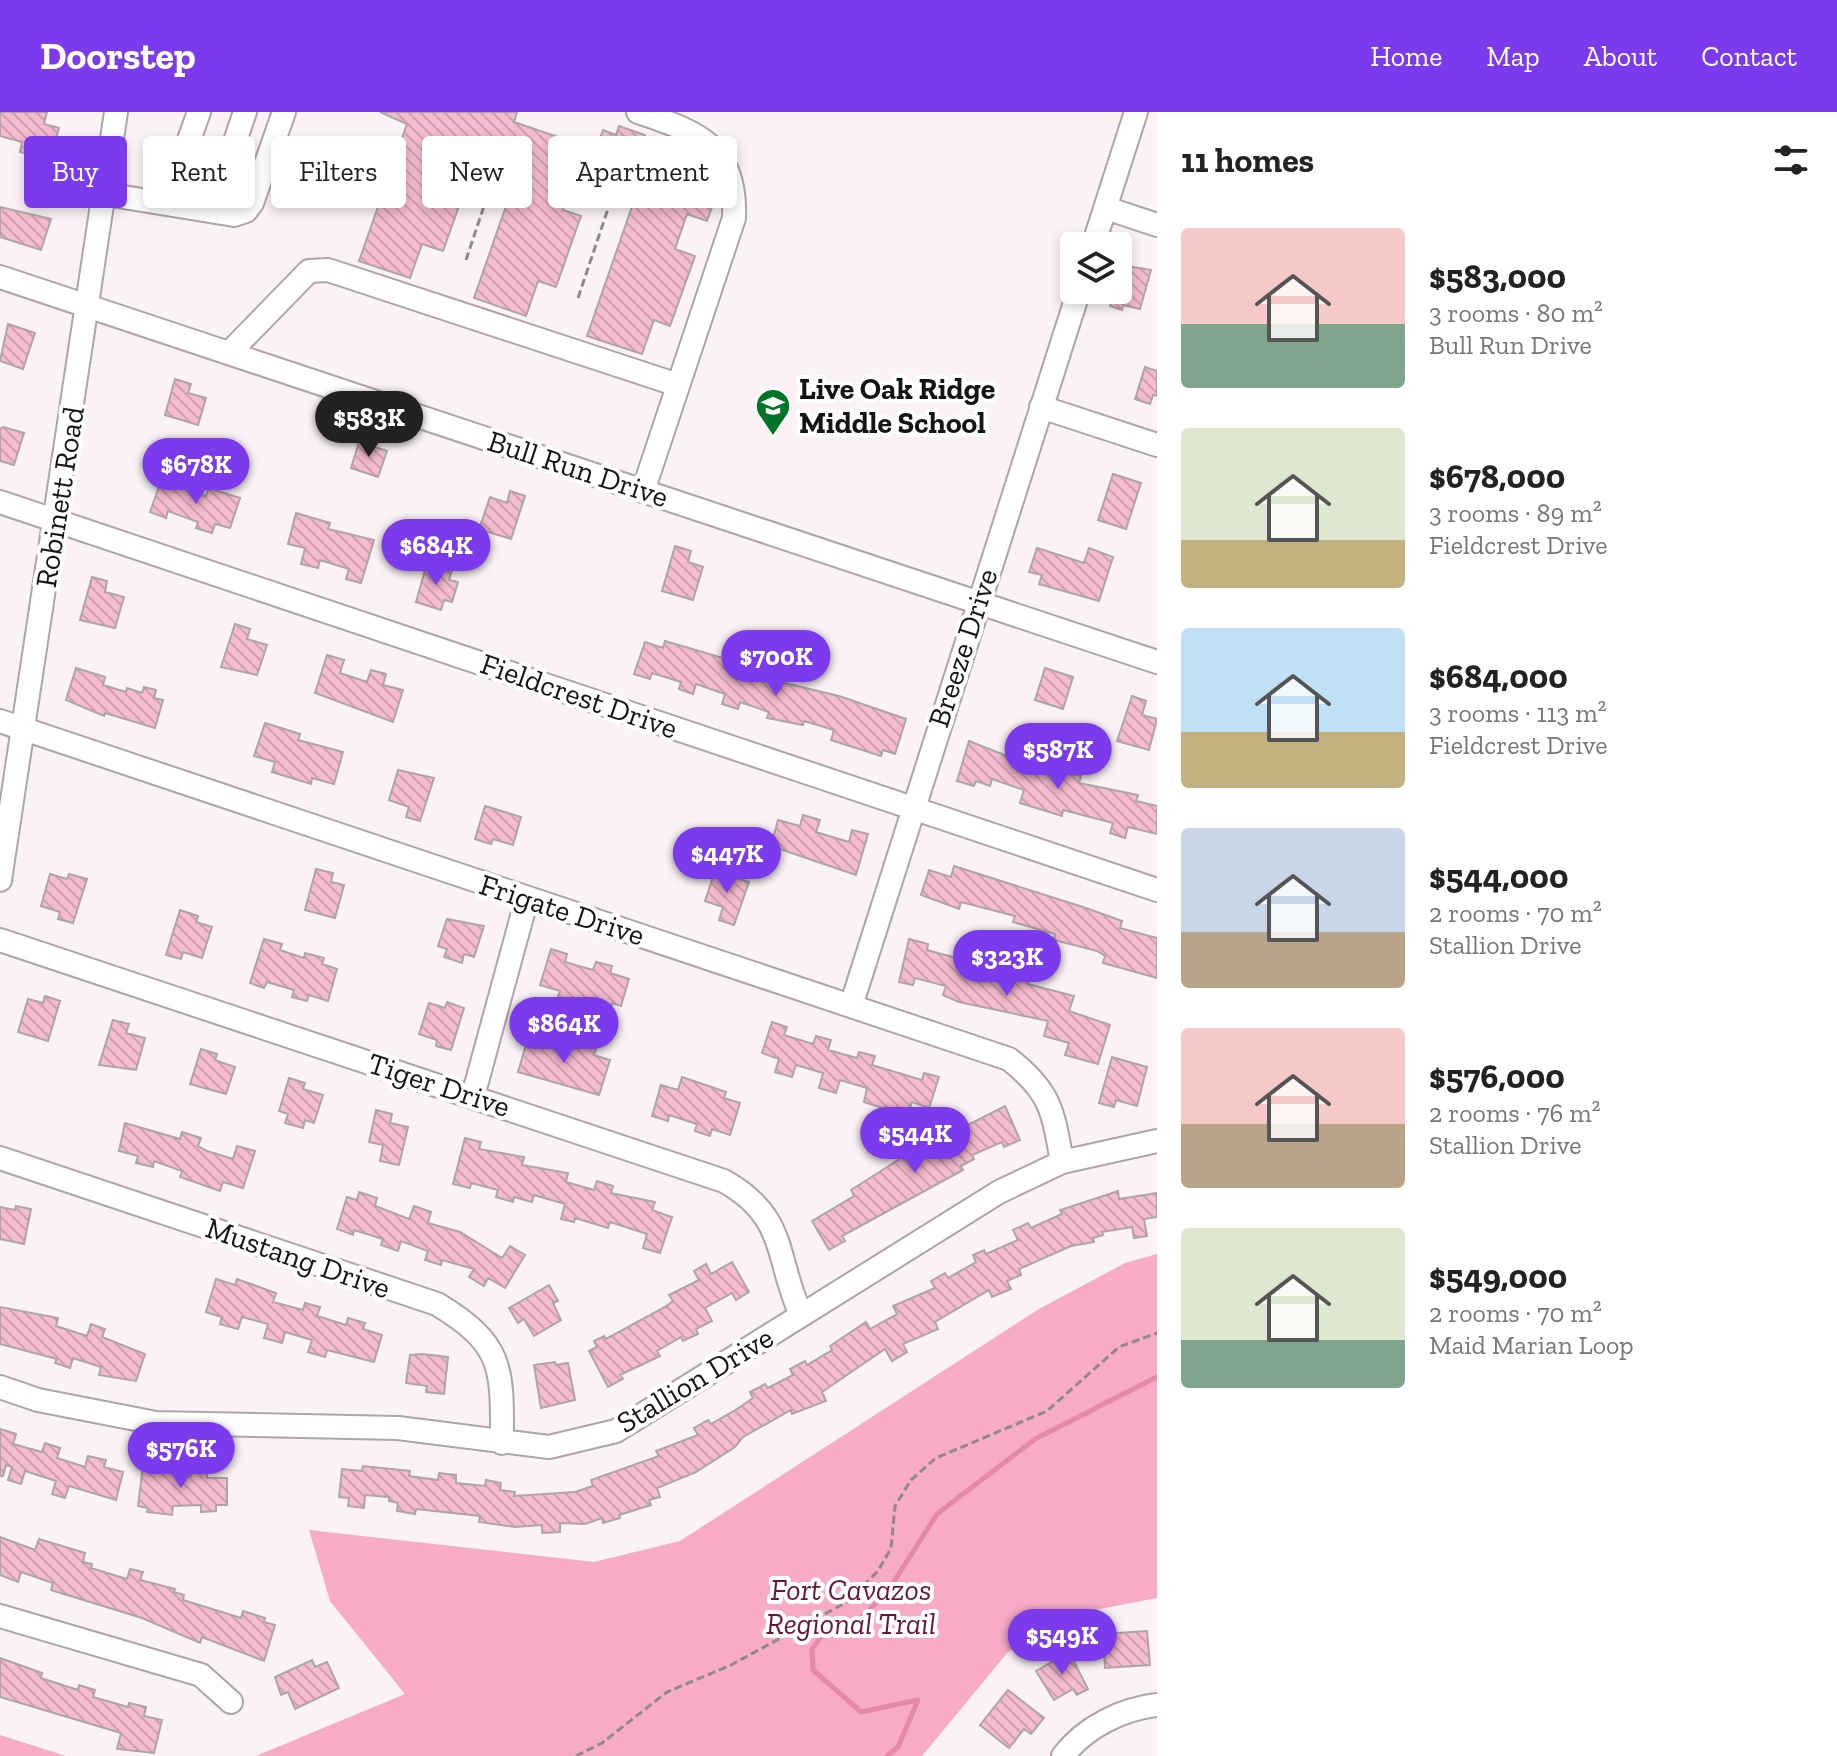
<!DOCTYPE html>
<html lang="en">
<head>
<meta charset="utf-8">
<style>
	:root { --surface:#fff; --page:#f2f2f2; --text:#222; --muted:#767676; --accent:#7c3aed }
	body { margin:0; font-family:"Zilla Slab",serif; background:var(--page); color:var(--text); height:100vh; display:flex; flex-direction:column; font-size:30px; white-space:nowrap }
	* { box-sizing:border-box; margin:0 }
	p { font-size:26px; color:var(--muted) }
	.icon { flex:none; width:44px; height:44px; fill:none; stroke:currentColor; stroke-width:2; stroke-linecap:round; stroke-linejoin:round }
	.map { position:relative; flex:1; overflow:hidden }
	.drawer { display:flex; flex-direction:column; background:var(--surface); width:680px }
	.drawer>* { flex:none }
	.top-card { position:absolute; left:24px; top:24px; width:760px; height:72px; display:flex; gap:16px }
	.controls { position:absolute; left:1060px; top:120px; display:grid; gap:16px }
	.controls a { display:grid; place-items:center; width:72px; height:72px; border-radius:8px; background:var(--surface); box-shadow:0 4px 12px #0003; font-size:40px }
	.price { position:absolute; translate:-50% -68px; padding:0 18px; border-radius:28px; background:var(--accent); color:#fff; font-size:26px; line-height:52px; filter:drop-shadow(0 2px 4px #0008) }
	.price::after { content:''; position:absolute; left:50%; top:48px; width:24px; height:18px; margin-left:-12px; background:inherit; clip-path:polygon(0 0,100% 0,50% 100%) }
	.price.on { background:#222; color:#fff }
	ul { padding:0; list-style:none }
	li { display:flex; align-items:center; gap:24px; height:200px; padding:0 24px }
	li span { display:grid; place-items:center; flex:none; width:224px; height:160px; border-radius:8px; color:#555 }
	li>.icon { margin-inline-start:auto }
	span .icon { width:96px; height:96px; fill:#fffc; stroke-width:1 }
	li b { font-size:34px }
	h2 { display:flex; justify-content:space-between; align-items:center; height:96px; padding:0 24px; font-size:34px }
	.tag { padding:0 28px; border-radius:8px; background:var(--surface); box-shadow:0 4px 12px #0003; font-size:28px; line-height:72px }
	.tag.on { background:var(--accent); color:#fff }
	header { display:flex; align-items:center; gap:48px; box-sizing:border-box; height:112px; padding:0 40px; background:var(--accent); color:#fff }
	header strong { font-size:38px }
	nav { display:flex; gap:44px; margin-inline-start:auto; font-size:28px }
	main { display:flex; flex:1; min-height:0 }
	.map>svg:first-child { display:block }
</style>
</head>
<body>
<header>
<strong>Doorstep</strong>
<nav><a>Home</a><a>Map</a><a>About</a><a>Contact</a></nav>
</header>
<main>
<div class="map">
<svg width="1157" height="1644" viewBox="0 0 1157 1644">
	<defs>
		<pattern id="building-back-hatch" width="6" height="6" patternUnits="userSpaceOnUse" patternTransform="scale(2)"><rect width="6" height="6" fill="#f5bbce"/><path d="M-1 5l2 2M0 0l6 6M5-1l2 2" fill="none" stroke="#d1a0b0"/></pattern>
	</defs>
	<rect width="100%" height="100%" fill="#faf2f4"/>
	<!-- green -->
	<path fill="#f8abc6" d="M1157,1142V1486L1079,1501L1008,1540L922,1644H256L405,1582L330,1489L309,1418L594,1450L680,1429L1039,1197L1125,1151Z
		M0,1623L66,1644H0Z"/>
	<g fill="none" stroke-linecap="round" stroke-linejoin="round">
		<!-- stream -->
		<path stroke="#e589ab" stroke-width="5" d="M887,1644L898,1635L918,1588L861,1600L813,1558L812,1537L821,1525L859,1508L888,1479L937,1402L1035,1327L1157,1265"/>
	</g>
	<!-- building -->
	<path fill="url(#building-back-hatch)" stroke="#ada5a7" stroke-width="2" d="M0,0H47L44,12L59,16L51,47L20,40L22,30L0,24Z
		M380,0H517L514,10L596,38L603,18L616,23L619,14L645,23L641,32L655,37L649,54L677,63L679,57L706,67L698,90L712,95L707,109L687,102L675,137L695,144L670,214L654,208L642,242L587,224L635,86L574,65L563,98L581,104L556,175L538,169L526,204L474,186L522,48L460,26L448,59L469,66L443,139L422,132L410,166L359,149L407,12Z
		M0,95L51,107L41,138L0,125Z
		M1121,153L1151,158L1140,197L1123,193L1122,198L1110,194L1115,178H1118Z
		M8,212L35,221L23,257L0,249Z
		M1145,255L1157,259V284L1153,283L1150,292L1135,287Z
		M175,267L191,272L188,281L206,286L198,313L165,303Z
		M3,315L24,321L14,353L0,349V317Z
		M359,330L387,339L378,365L351,356Z
		M1113,362L1141,371L1126,417L1098,408Z
		M161,369L206,384L209,376L240,386L230,416L215,412L212,421L196,416L198,410L168,399L166,406L150,400Z
		M510,379L525,384L511,427L479,417L490,385L507,391Z
		M296,401L330,411L328,417L374,428L361,471L346,467L349,457L320,448L318,456L301,452L305,436L288,432Z
		M675,434L691,439L688,450L703,455L693,488L662,479Z
		M1037,436L1084,451L1089,436L1113,445L1099,489L1039,472L1042,463L1029,460Z
		M427,451L452,458L449,468L458,470L452,490L444,488L441,498L416,490Z
		M92,465L107,469L105,480L124,485L115,516L80,508Z
		M235,512L250,517L247,527L267,533L257,563L221,555Z
		M665,529L726,547L723,556L839,584L906,607L895,642L883,638L881,644L831,628L834,618L804,609L803,613L767,606L769,600L740,590L738,597L722,592L725,582L696,572L693,582L679,577L681,570L652,561L650,567L634,562L645,530L663,536Z
		M327,543L344,548L340,561L367,570L371,558L386,562L383,573L403,578L393,610L315,581Z
		M76,556L105,565L103,573L126,580L127,576L142,581L144,575L156,578L154,586L163,588L155,616L105,601L104,604L66,588Z
		M1045,556L1073,565L1063,597L1035,588Z
		M1132,584L1146,589L1142,603L1157,607L1149,638L1117,629Z
		M265,611L300,622L298,628L343,640L334,672L312,666L311,672L272,660L275,650L254,644Z
		M969,629L1025,651L1081,664L1079,671L1138,683L1136,689L1157,694V722L1128,715L1125,726L1110,721L1113,711L1063,698L1062,704L1020,691L1024,678L992,667L990,674L976,669L974,674L957,669Z
		M398,658L434,666L420,709L406,705L409,695L389,688Z
		M485,694L521,705L513,733L493,727L491,732L475,727Z
		M803,703L820,708L816,720L849,730L852,718L868,722L856,763L771,734L778,708L800,714Z
		M954,754L1083,795L1122,809L1120,816L1157,826V866L1103,851L1105,844L1097,839L1054,828L1055,822L1013,810L1015,804L961,790L959,797L921,783L929,758L951,765Z
		M316,757L333,761L331,770L344,773L335,806L305,798Z
		M715,759L749,770L734,813L719,808L723,795L705,789Z
		M50,762L67,767L69,762L87,767L73,811L58,807L60,800L41,794Z
		M180,798L198,804L196,810L212,815L202,846L183,840L181,847L166,843Z
		M447,807L484,814L474,845L464,842L462,851L444,845L447,837L438,834Z
		M264,827L282,832L280,838L304,846L305,841L324,846L322,852L337,857L328,889L309,883L307,889L292,885L294,878L267,870L264,876L250,871Z
		M909,827L928,832L927,838L1030,866L1028,872L1074,884L1069,899L1110,913L1098,952L1065,943L1069,931L1044,924L1048,909L959,890L943,883L946,874L915,866L913,873L899,870Z
		M551,837L567,842L565,850L593,858L596,850L612,854L610,861L629,867L621,894L612,891L610,899L557,887L560,879L540,873Z
		M45,884L60,889L48,929L18,920L28,887L43,891Z
		M447,890L464,896L451,938L436,934L437,928L419,922L429,891L445,896Z
		M113,908L129,912L126,921L145,926L136,958L99,953Z
		M772,910L787,915L784,923L813,932L816,924L831,928L828,938L857,946L859,940L875,944L872,953L922,968L924,961L939,965L929,996L912,990L907,1004L864,990L867,976L840,968L836,981L819,976L823,961L796,953L792,965L775,960L779,947L762,941Z
		M529,922L575,937L577,931L596,937L594,943L610,948L599,983L518,960Z
		M201,937L217,942L215,948L235,955L226,982L190,972Z
		M1112,945L1147,955L1137,994L1116,988L1114,995L1099,991Z
		M682,965L726,980L724,986L740,991L730,1023L712,1017L710,1024L695,1019L697,1012L669,1003L668,1009L652,1004L661,973L678,978Z
		M289,966L305,971L303,977L323,983L314,1011L305,1008L303,1016L285,1011L288,1002L279,999Z
		M1005,994L1020,1028L1004,1035L1002,1030L972,1043L974,1047L961,1054L963,1058L842,1124L845,1129L829,1138L812,1109L854,1084L851,1078L898,1048L956,1015L958,1018Z
		M376,998L392,1002L390,1011L408,1015L399,1053L380,1049L383,1033L369,1030Z
		M125,1011L180,1027L182,1020L201,1026L198,1034L207,1039L233,1047L237,1034L255,1039L243,1076L223,1070L220,1079L180,1065L182,1059L154,1049L153,1055L136,1051L138,1044L119,1039Z
		M465,1026L481,1030L479,1037L524,1045L522,1053L568,1061L566,1070L594,1078L597,1069L613,1074L611,1081L655,1090L652,1098L672,1105L660,1141L643,1136L647,1122L610,1110L608,1116L575,1106L574,1110L561,1107L565,1092L534,1083L532,1090L514,1085L513,1090L496,1085L498,1078L471,1071L470,1076L453,1072Z
		M1118,1079L1119,1087L1157,1081V1105L1144,1107L1147,1124L1134,1126L1132,1115L1102,1120L1103,1123L1093,1126L1094,1130L1071,1134L1019,1157L1021,1163L1007,1169L1011,1177L992,1185L989,1178L935,1210L938,1217L903,1232L907,1240L892,1249L885,1237L822,1280L826,1289L792,1302L791,1298L743,1325L735,1335L696,1360L657,1376L660,1385L649,1388L651,1393L619,1403L620,1406L603,1411L602,1406L585,1412L560,1411V1420L542,1421V1413L515,1415L479,1410L480,1404L416,1397L415,1402L397,1399L398,1391L389,1389V1385L365,1383L364,1396L348,1394L349,1386L339,1385L342,1357L362,1359L363,1354L410,1359L409,1364L438,1368L439,1361L456,1363V1371L485,1374L486,1368L501,1371L500,1378L515,1380L514,1384L575,1380L593,1374L591,1368L659,1344L656,1339L698,1323L694,1316L708,1308L711,1312L737,1297L753,1286L750,1280L765,1272L768,1276L793,1263L790,1257L805,1249L807,1253L832,1238L830,1234L866,1210L870,1217L897,1202L893,1194L935,1176L931,1169L945,1161L948,1166L976,1150L973,1143L984,1138L986,1142L1018,1128L1013,1118L1028,1111L1031,1116L1062,1102L1060,1098Z
		M359,1080L377,1086L375,1094L409,1107L414,1094L431,1100L428,1111L460,1120L502,1146L510,1134L525,1143L505,1176L488,1166L484,1174L469,1165L474,1157L442,1148L441,1153L425,1148L428,1139L401,1129L398,1139L381,1133L383,1127L354,1118L353,1123L337,1117L347,1085L357,1088Z
		M16,1094L31,1097L24,1132L0,1127V1095L15,1098Z
		M732,1150L749,1180L736,1188L732,1181L705,1196L712,1209L696,1217L698,1222L683,1229L681,1225L657,1239L660,1244L620,1263L623,1267L608,1275L589,1239L597,1235L594,1229L604,1224L606,1227L665,1195L673,1189L669,1183L699,1168L694,1159L706,1152L711,1162Z
		M216,1167L235,1173L237,1167L276,1181L273,1190L303,1198L305,1191L320,1195L317,1204L346,1213L348,1206L365,1211L363,1217L382,1223L374,1250L327,1238L325,1245L308,1240L312,1228L285,1220L282,1231L264,1226L268,1212L242,1205L238,1217L220,1212L222,1205L206,1200Z
		M549,1173L558,1189L553,1191L561,1208L534,1224L524,1207L518,1211L509,1196Z
		M0,1195L58,1206L56,1214L87,1224L91,1212L105,1217L102,1225L145,1242L136,1269L99,1263L101,1255L73,1246L70,1256L55,1251L57,1247L0,1232Z
		M422,1242L448,1245L444,1282L426,1280L427,1274L406,1271L410,1243Z
		M555,1250L556,1253L568,1251L575,1288L541,1296L534,1253Z
		M0,1317L16,1322L13,1332L42,1340L45,1331L60,1336L57,1346L85,1355L88,1344L106,1348L104,1355L123,1360L116,1388L69,1374L65,1386L52,1382L56,1369L25,1359L21,1372L8,1368L12,1355L6,1353L3,1364H0Z
		M191,1352H207V1366H227V1393H216V1399L201,1400V1393L173,1394L172,1403L147,1400L148,1396L138,1394L143,1354L191,1364Z
		M0,1425L35,1438L39,1427L85,1441L83,1450L92,1452L91,1456L127,1467L130,1457L143,1460L140,1468L175,1477L174,1480L184,1483L183,1488L241,1506L243,1499L265,1506L264,1510L275,1513L264,1549L202,1525L200,1531L142,1506L51,1478L53,1471L21,1460L18,1470L0,1463Z
		M1147,1519L1150,1553L1105,1556L1103,1522Z
		M1069,1540L1088,1577L1077,1583L1073,1577L1054,1588L1036,1559Z
		M0,1546L42,1561L41,1566L78,1578L79,1573L95,1578L93,1585L128,1595L129,1591L146,1595L144,1604L162,1608L154,1641L117,1637L121,1621L0,1585Z
		M312,1548L315,1555L327,1550L339,1576L295,1597L288,1580L281,1583L275,1565Z
		M1008,1578L1044,1606L1031,1622L1024,1617L1009,1636L980,1613Z"/>
	<g fill="none" stroke-linecap="round" stroke-linejoin="round">
		<defs>
			<path id="minor" d="M638,0C697,20 737,33 734,106L643,379
				M105,82L234,103L246,99L252,91L284,0
				M166,92L199,0
				M1106,96L1157,113
				M211,99L245,0
				M1093,134L1136,0
				M0,165L1157,550
				M229,241L309,159L328,158L678,273
				M1041,295L1157,333
				M0,390L1157,778
				M0,609L1009,947C1051,980 1053,999 1062,1050
				M0,768L116,0
				M0,828L724,1069C788,1105 775,1146 801,1203
				M851,894L1079,178
				M473,984L527,786
				M0,1046L437,1192C505,1233 502,1257 502,1331
				M0,1275L38,1288L156,1311L398,1316L549,1335L616,1319L999,1080L1062,1050L1157,1029
				M0,1504L201,1563L231,1590
				M1063,1644C1085,1615 1122,1597 1157,1593"/>
		</defs>
		<!-- minor casing -->
		<use href="#minor" stroke="#ada5a8" stroke-width="26"/>
		<!-- path -->
		<path stroke="#8f898a" stroke-width="3" stroke-dasharray="8 4" stroke-linecap="butt" d="M466,148L502,40
			M578,186L614,79
			M576,1644L602,1631L667,1580L731,1553L847,1490L878,1459L891,1436L895,1394L911,1368L936,1346L1047,1299L1119,1235L1157,1221"/>
		<!-- minor -->
		<use href="#minor" stroke="#fff" stroke-width="22"/>
	</g>
	<!-- icons -->
	<defs>
		<symbol id="school-pin" viewBox="-11 -11 22 30"><path d="M0 17L-7.5 6A9.5 9.5 0 1 1 7.5 6Z" fill="#027428" stroke="#fff"/><path d="M0-5L7-2L0 1L-7-2ZM-4 1L0 2.5L4 1V4Q0 6-4 4Z" fill="#fff"/></symbol>
	</defs>
	<g fill-rule="evenodd">
		<use href="#school-pin" x="753" y="274" width="40" height="54"/>
	</g>
	<g text-anchor="middle" stroke-width="8" stroke-linejoin="round" paint-order="stroke">
		<!-- poi labels -->
		<g font-size="30" font-weight="bold" fill="#161314" stroke="#fff" text-anchor="start">
			<text x="799" y="287">Live Oak Ridge<tspan x="799" dy="34">Middle School</tspan></text>
		</g>
		<!-- street labels -->
		<g font-size="30" fill="#161314" stroke="#fff">
			<text transform="translate(578 357) rotate(18)" y="10">Bull Run Drive</text>
			<text transform="translate(60 385) rotate(-81)" y="10">Robinett Road</text>
			<text transform="translate(963 536) rotate(-72)" y="10">Breeze Drive</text>
			<text transform="translate(579 584) rotate(19)" y="10">Fieldcrest Drive</text>
			<text transform="translate(562 798) rotate(18)" y="10">Frigate Drive</text>
			<text transform="translate(439 973) rotate(18)" y="10">Tiger Drive</text>
			<text transform="translate(298 1146) rotate(19)" y="10">Mustang Drive</text>
			<text transform="translate(695 1268) rotate(-31)" y="10">Stallion Drive</text>
		</g>
		<!-- park labels -->
		<g font-size="30" font-style="italic" fill="#67163b" stroke="#fff">
			<text x="851" y="1488">Fort Cavazos<tspan x="851" dy="34">Regional Trail</tspan></text>
		</g>
	</g>
</svg>
<div class="controls">
<a><svg class="icon" aria-label="layers" viewBox="0 0 24 24"><path d="M12 4l9 5-9 5-9-5zM3 14l9 5 9-5"/></svg></a>
</div>
<b class="price on" style="left:369px;top:347px">$583K</b>
<b class="price" style="left:196px;top:394px">$678K</b>
<b class="price" style="left:436px;top:475px">$684K</b>
<b class="price" style="left:776px;top:586px">$700K</b>
<b class="price" style="left:1058px;top:679px">$587K</b>
<b class="price" style="left:727px;top:783px">$447K</b>
<b class="price" style="left:1007px;top:886px">$323K</b>
<b class="price" style="left:564px;top:953px">$864K</b>
<b class="price" style="left:915px;top:1063px">$544K</b>
<b class="price" style="left:181px;top:1378px">$576K</b>
<b class="price" style="left:1062px;top:1565px">$549K</b>
<div class="top-card">
<a class="tag on">Buy</a>
<a class="tag">Rent</a>
<a class="tag">Filters</a>
<a class="tag">New</a>
<a class="tag">Apartment</a>
</div>
</div>
<section class="drawer">
<h2>11 homes<svg class="icon" aria-label="filters" viewBox="0 0 24 24"><path d="M4 7h16M4 17h16"/><circle cx="9" cy="7" r="2"/><circle cx="15" cy="17" r="2"/></svg></h2>
<ul>
<li><span style="background:linear-gradient(#f6c9c9 60%,#7fa58c 0)"><svg class="icon" aria-label="home" viewBox="0 0 24 24"><path d="M3 11l9-7 9 7M6 9v11h12V9"/></svg></span><div><b>$583,000</b><p>3 rooms · 80 m²</p><p>Bull Run Drive</p></div></li>
<li><span style="background:linear-gradient(#dfe7d0 70%,#c2b280 0)"><svg class="icon" aria-label="home" viewBox="0 0 24 24"><path d="M3 11l9-7 9 7M6 9v11h12V9"/></svg></span><div><b>$678,000</b><p>3 rooms · 89 m²</p><p>Fieldcrest Drive</p></div></li>
<li><span style="background:linear-gradient(#bfe0f5 65%,#c2b280 0)"><svg class="icon" aria-label="home" viewBox="0 0 24 24"><path d="M3 11l9-7 9 7M6 9v11h12V9"/></svg></span><div><b>$684,000</b><p>3 rooms · 113 m²</p><p>Fieldcrest Drive</p></div></li>
<li><span style="background:linear-gradient(#c9d6e8 65%,#b9a48a 0)"><svg class="icon" aria-label="home" viewBox="0 0 24 24"><path d="M3 11l9-7 9 7M6 9v11h12V9"/></svg></span><div><b>$544,000</b><p>2 rooms · 70 m²</p><p>Stallion Drive</p></div></li>
<li><span style="background:linear-gradient(#f6c9c9 60%,#b9a48a 0)"><svg class="icon" aria-label="home" viewBox="0 0 24 24"><path d="M3 11l9-7 9 7M6 9v11h12V9"/></svg></span><div><b>$576,000</b><p>2 rooms · 76 m²</p><p>Stallion Drive</p></div></li>
<li><span style="background:linear-gradient(#dfe7d0 70%,#7fa58c 0)"><svg class="icon" aria-label="home" viewBox="0 0 24 24"><path d="M3 11l9-7 9 7M6 9v11h12V9"/></svg></span><div><b>$549,000</b><p>2 rooms · 70 m²</p><p>Maid Marian Loop</p></div></li>
</ul>
</section>
</main>
</body>
</html>
